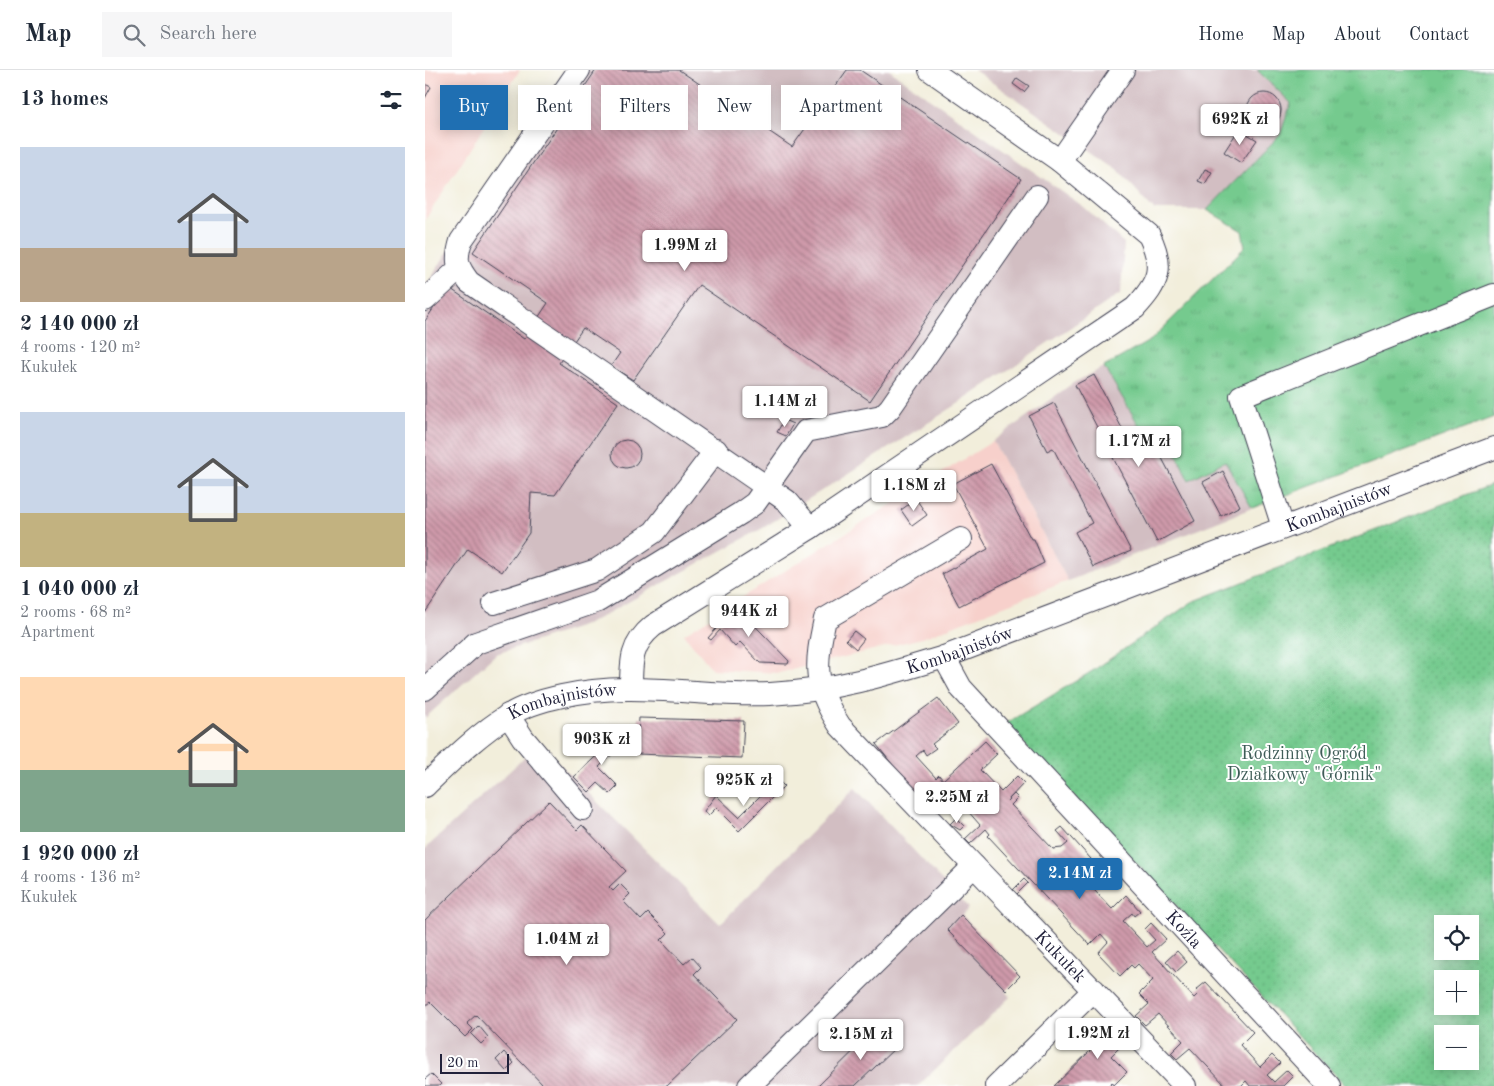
<!DOCTYPE html>
<html lang="en">
<head>
<meta charset="utf-8">
<style>
	:root { --surface:#fff; --page:#f6f6f7; --text:#1f2937; --muted:#747a83; --line:#e0e1e3; --accent:#1f6fb2 }
	body { margin:0; font-family:"Old Standard TT",serif; background:var(--page); color:var(--text); height:100vh; display:flex; flex-direction:column; font-size:19px; white-space:nowrap }
	* { box-sizing:border-box; margin:0 }
	p { font-size:16px; color:var(--muted) }
	.icon { flex:none; width:28px; height:28px; fill:none; stroke:currentColor; stroke-width:2; stroke-linecap:round; stroke-linejoin:round }
	.map { position:relative; flex:1; overflow:hidden }
	.panel { display:flex; flex-direction:column; background:var(--surface); width:425px }
	.panel>* { flex:none }
	.guide { position:absolute; left:15px; top:15px; width:475px; height:45px; display:flex; gap:10px }
	.fabs { position:absolute; left:1009px; top:845px; display:grid; gap:10px }
	.fabs a { display:grid; place-items:center; width:45px; height:45px; border-radius:0px; background:var(--surface); box-shadow:0 2px 12px #0003; font-size:25px }
	.scale { position:absolute; left:15px; bottom:12px; width:69px; box-sizing:border-box; padding-left:5px; border:2px solid #22223b; border-top:0; font-size:14px; line-height:18px; white-space:nowrap; color:#22223b; -webkit-text-stroke:4px #fff; paint-order:stroke }
	.price { position:absolute; translate:-50% -42px; padding:0 11px; border-radius:5px; background:#fff; color:#222; font-size:16px; line-height:32px; filter:drop-shadow(0 1px 2px #0008) }
	.price::after { content:''; position:absolute; left:50%; top:30px; width:15px; height:11px; margin-left:-8px; background:inherit; clip-path:polygon(0 0,100% 0,50% 100%) }
	.price.current { background:var(--accent); color:#fff }
	ul { padding:0; list-style:none }
	li { display:grid; align-content:center; gap:10px; height:265px; padding:0 20px }
	li span { display:grid; place-items:center; height:155px; border-radius:0px; color:#555 }
	li>.icon { margin-inline-start:auto }
	span .icon { width:90px; height:90px; fill:#fffc; stroke-width:1 }
	li b { font-size:21px }
	h2 { display:flex; justify-content:space-between; align-items:center; height:60px; padding:0 20px; font-size:21px }
	.pill { padding:0 18px; border-radius:0px; background:var(--surface); box-shadow:0 2px 12px #0003; font-size:18px; line-height:45px }
	.pill.current { background:var(--accent); color:#fff }
	header { display:flex; align-items:center; gap:30px; box-sizing:border-box; height:70px; padding:0 25px; background:var(--surface); border-bottom:1px solid var(--line) }
	header strong { font-size:24px }
	nav { display:flex; gap:28px; margin-inline-start:auto; font-size:18px }
	.search { width:350px; height:45px; background:var(--page); display:flex; align-items:center; gap:12px; box-sizing:border-box; padding:0 18px; border-radius:0px; color:var(--muted); font-size:19px }
	main { display:flex; flex:1; min-height:0 }
	.map>svg:first-child { display:block }
</style>
</head>
<body>
<header>
<strong>Map</strong>
<div class="search"><svg class="icon" aria-label="search" viewBox="0 0 24 24"><circle cx="10" cy="10" r="6"/><path d="M15 15l6 6"/></svg>Search here</div>
<nav><a>Home</a><a>Map</a><a>About</a><a>Contact</a></nav>
</header>
<main>
<section class="panel">
<h2>13 homes<svg class="icon" aria-label="filters" viewBox="0 0 24 24"><path d="M4 7h16M4 17h16"/><circle cx="9" cy="7" r="2"/><circle cx="15" cy="17" r="2"/></svg></h2>
<ul>
<li><span style="background:linear-gradient(#c9d6e8 65%,#b9a48a 0)"><svg class="icon" aria-label="home" viewBox="0 0 24 24"><path d="M3 11l9-7 9 7M6 9v11h12V9"/></svg></span><div><b>2 140 000 zł</b><p>4 rooms · 120 m²</p><p>Kukułek</p></div></li>
<li><span style="background:linear-gradient(#c9d6e8 65%,#c2b280 0)"><svg class="icon" aria-label="home" viewBox="0 0 24 24"><path d="M3 11l9-7 9 7M6 9v11h12V9"/></svg></span><div><b>1 040 000 zł</b><p>2 rooms · 68 m²</p><p>Apartment</p></div></li>
<li><span style="background:linear-gradient(#ffd9b3 60%,#7fa58c 0)"><svg class="icon" aria-label="home" viewBox="0 0 24 24"><path d="M3 11l9-7 9 7M6 9v11h12V9"/></svg></span><div><b>1 920 000 zł</b><p>4 rooms · 136 m²</p><p>Kukułek</p></div></li>
</ul>
</section>
<div class="map">
<svg width="1069" height="1016" viewBox="0 0 1069 1016">
	<defs>
		<pattern id="grass-tufts" width="24" height="20" patternUnits="userSpaceOnUse" patternTransform="scale(1.25)"><rect width="24" height="20" fill="#74ca8e"/><path d="M3 7l-1-3M5 7V3M7 7l1-3M15 17l-1-3M17 17v-4M19 17l1-3" fill="none" stroke="#64ad7b"/></pattern>
		<pattern id="garden-dots" width="8" height="8" patternUnits="userSpaceOnUse" patternTransform="scale(1.25)"><rect width="8" height="8" fill="#74ca8e"/><path d="M2 2h.1M6 6h.1" fill="none" stroke="#64ad7b" stroke-width="1.8" stroke-linecap="round"/></pattern>
		<pattern id="building-back-hatch" width="6" height="6" patternUnits="userSpaceOnUse" patternTransform="scale(1.25)"><rect width="6" height="6" fill="#cf9aaa"/><path d="M-1 5l2 2M0 0l6 6M5-1l2 2" fill="none" stroke="#a87d8c"/></pattern>
	</defs>
	<rect width="100%" height="100%" fill="#fff"/>
	<filter id="ink" filterUnits="userSpaceOnUse"><feTurbulence type="fractalNoise" baseFrequency=".02" numOctaves="2"/><feDisplacementMap in="SourceGraphic" scale="10" xChannelSelector="R" yChannelSelector="G"/><feConvolveMatrix kernelMatrix="1 2 1 2 8 2 1 2 1" color-interpolation-filters="sRGB"/></filter>
	<filter id="wash" filterUnits="userSpaceOnUse"><feTurbulence type="fractalNoise" baseFrequency=".0096" numOctaves="4" result="noise"/><feDisplacementMap in="SourceGraphic" scale="20" xChannelSelector="R" yChannelSelector="G"/><feGaussianBlur stdDeviation="1.12" result="paint"/><feColorMatrix in="noise" values="0 0 0 0 0 0 0 0 0 0 0 0 0 0 0 0 0 1.4 0 .05"/><feComposite in="paint" operator="in"/></filter>
	<g filter="url(#wash)">
		<rect width="100%" height="100%" fill="#f2eedb"/>
		<!-- built -->
		<path fill="#f7d0cb" d="M0,0H95L0,150Z
			M568,371L643,511L497,568L354,603L287,599L259,564Z"/>
		<!-- industrial -->
		<path fill="#d2bec2" d="M140,0H464L659,137L699,173L696,223L536,332L338,458L163,554L71,584L0,648V217Z
			M549,0H966L855,65L782,140H729L692,99Z
			M679,297L718,362L743,367L764,410L800,390L827,438L643,511L568,371L648,313Z
			M114,674L295,854L430,718L525,819L544,838L537,845L595,906L581,920L585,927L493,1016H0V779Z"/>
		<!-- grass -->
		<path fill="url(#grass-tufts)" stroke="#4b7664" d="M832,0H1069V347L827,438L800,391L764,410L743,367L718,362L679,297L726,270L820,177L817,161L782,140L855,65L866,33Z"/>
		<!-- garden -->
		<path fill="url(#garden-dots)" stroke="#4b7664" fill-rule="evenodd" d="M1069,414V1016H921L580,654L669,600L767,532ZM1018,854H1045V881H1018ZM1018,909H1045V936H1018ZM1018,964H1045V991H1018Z"/>
		<g id="blocks">
			<!-- building -->
			<path fill="url(#building-back-hatch)" d="M171,0H254L367,77L422,0H435L596,109L445,331L274,215L208,310L186,296L195,283L158,258L134,293L193,333L130,425L106,423L104,463L77,502L43,479L0,543V251L23,217L99,269L123,233L48,182Z
				M592,8L604,16L599,22L588,14Z
				M0,14L6,17L0,28Z
				M822 40a17 17 0 1 1 34 0a17 17 0 1 1-34 0Z
				M814,59L832,70L816,93L799,82Z
				M780,99L787,102L780,114L773,111Z
				M669,305L710,383L729,373L770,451L732,472L650,315Z
				M629,333L706,481L668,497L650,462L667,453L628,378L622,381L604,346Z
				M359,350L368,354L361,366L352,362Z
				M187 384a14 14 0 1 1 28 0a14 14 0 1 1-28 0Z
				M566,394L606,469H609L619,493L534,536L517,504L563,479L528,414Z
				M798,401L815,436L796,446L778,412Z
				M491,429L502,445L487,456L476,440Z
				M311,536L364,591L363,594L335,593L315,572L310,577L295,560L286,570L283,568Z
				M429,561L439,569L431,579L421,570Z
				M513,628L533,654L507,674L511,678L501,685L498,680L491,686L511,708L514,705L518,710L560,671L572,684L555,700L576,722L592,706L599,713L582,731L589,724L593,728L586,735L628,779L637,778L643,773L632,761L637,757L666,789L644,809L655,811L661,818L675,806L667,797L671,794L683,807L669,820L687,839L701,825L715,841L709,846L707,843L698,851L722,877L730,870L720,859L726,853L741,869L727,882L769,928L774,923L771,920L781,912L828,962L815,975L835,997L847,985L855,993L842,1005L849,1012L862,1000L868,1006L858,1016H825L821,1011L816,1016H801L765,978L752,989L746,983L758,971L733,944L720,955L711,946L724,934L714,924L728,910L713,894L709,898L706,895L695,906L673,883L683,872L676,864L665,875L563,766L565,764L561,759L545,774L540,769L555,755L523,718L507,733L502,727L499,729L471,699L451,674Z
				M214,648L319,651L317,688L212,684Z
				M204,655L203,669L174,697L193,716L185,724L173,713L164,722L149,707Z
				M352,709L359,716L314,761L291,738L283,746L279,741L291,725L314,747Z
				M124,731L152,760L157,755L201,801L184,817L188,821L195,814L205,824L198,831L216,850L223,843L243,863L236,870L259,894L267,887L276,897L269,904L312,949L242,1016H119L51,945L42,953L48,959L40,967L5,932L0,936V850Z
				M531,748L539,756L535,760L525,754Z
				M599,809L603,813L592,824L588,820Z
				M536,845L595,906L581,920L522,860Z
				M752,881L762,892L751,902L741,891Z
				M682,949L702,970L686,986L702,1002L689,1015L687,1012L683,1016H629L666,980L658,972Z
				M54,956L63,967L56,974L46,964Z
				M452,958L471,977L430,1016H393Z
				M79,982L89,993L81,1001L71,990Z
				M6,1004L16,1014L14,1016H0V1009Z"/>
		</g>
	</g>
	<g filter="url(#ink)">
		<use href="#blocks" fill-opacity="0" stroke="#414153" stroke-width="1"/>
		<g fill="none" stroke-linecap="round" stroke-linejoin="round">
			<defs>
				<g id="minor">
					<path d="M154,0L36,171C30,191 32,196 44,212L362,431L385,458"/>
					<path d="M635,91L698,0"/>
					<path d="M0,230L34,199"/>
					<path d="M858,457L816,326L1069,225"/>
					<path id="s1" d="M536,469L400,549C390,595 388,615 415,656L760,1016"/>
					<path d="M69,533L172,500L229,462L291,380"/>
					<path id="s2" d="M519,587L536,618L904,1016"/>
					<path d="M206,618C206,591 206,574 228,556L385,458L710,238C734,212 740,198 724,165L635,91L505,0"/>
					<path d="M0,619L51,573L173,531L316,443L330,433L381,361L457,346L465,338L612,126"/>
					<path d="M83,645L98,668L158,739"/>
					<path id="s3" d="M0,716C26,691 53,664 84,645C100,635 119,630 137,626C209,610 274,627 345,624C408,621 460,605 519,587L1069,378"/>
					<path d="M324,1016L549,796"/>
					<path d="M571,1016L669,920"/>
				</g>
			</defs>
			<!-- minor casing -->
			<use href="#minor" stroke="#414153" stroke-width="24"/>
			<!-- minor -->
			<use href="#minor" stroke="#fff" stroke-width="22"/>
		</g>
	</g>
	<g text-anchor="middle" stroke-width="4" stroke-linejoin="round" paint-order="stroke">
		<!-- street labels -->
		<g font-size="18" fill="#22223b" stroke="#fff">
			<text dy="6" stroke="none"><textPath href="#s3" startOffset="976">Kombajnistów</textPath></text>
			<text dy="6" stroke="none"><textPath href="#s3" startOffset="571">Kombajnistów</textPath></text>
			<text dy="6" stroke="none"><textPath href="#s3" startOffset="166">Kombajnistów</textPath></text>
			<text dy="6" stroke="none"><textPath href="#s2" startOffset="364">Koźla</textPath></text>
			<text dy="6" stroke="none"><textPath href="#s1" startOffset="589">Kukułek</textPath></text>
		</g>
		<!-- park labels -->
		<g font-size="18" fill="#3f5d58" stroke="#fff">
			<text x="879" y="689">Rodzinny Ogród<tspan x="879" dy="21">Działkowy "Górnik"</tspan></text>
		</g>
	</g>
</svg>
<div class="fabs">
<a><svg class="icon" aria-label="locate" viewBox="0 0 24 24"><circle cx="12" cy="12" r="6"/><path d="M12 2v4M12 18v4M2 12h4M18 12h4"/></svg></a>
<a>+</a>
<a>−</a>
</div>
<div class="scale">20 m</div>
<b class="price" style="left:815px;top:76px">692K zł</b>
<b class="price" style="left:260px;top:202px">1.99M zł</b>
<b class="price" style="left:360px;top:358px">1.14M zł</b>
<b class="price" style="left:714px;top:398px">1.17M zł</b>
<b class="price" style="left:489px;top:442px">1.18M zł</b>
<b class="price" style="left:324px;top:568px">944K zł</b>
<b class="price" style="left:177px;top:696px">903K zł</b>
<b class="price" style="left:319px;top:737px">925K zł</b>
<b class="price" style="left:532px;top:754px">2.25M zł</b>
<b class="price current" style="left:655px;top:830px">2.14M zł</b>
<b class="price" style="left:142px;top:896px">1.04M zł</b>
<b class="price" style="left:673px;top:990px">1.92M zł</b>
<b class="price" style="left:436px;top:991px">2.15M zł</b>
<div class="guide">
<a class="pill current">Buy</a>
<a class="pill">Rent</a>
<a class="pill">Filters</a>
<a class="pill">New</a>
<a class="pill">Apartment</a>
</div>
</div>
</main>
</body>
</html>
